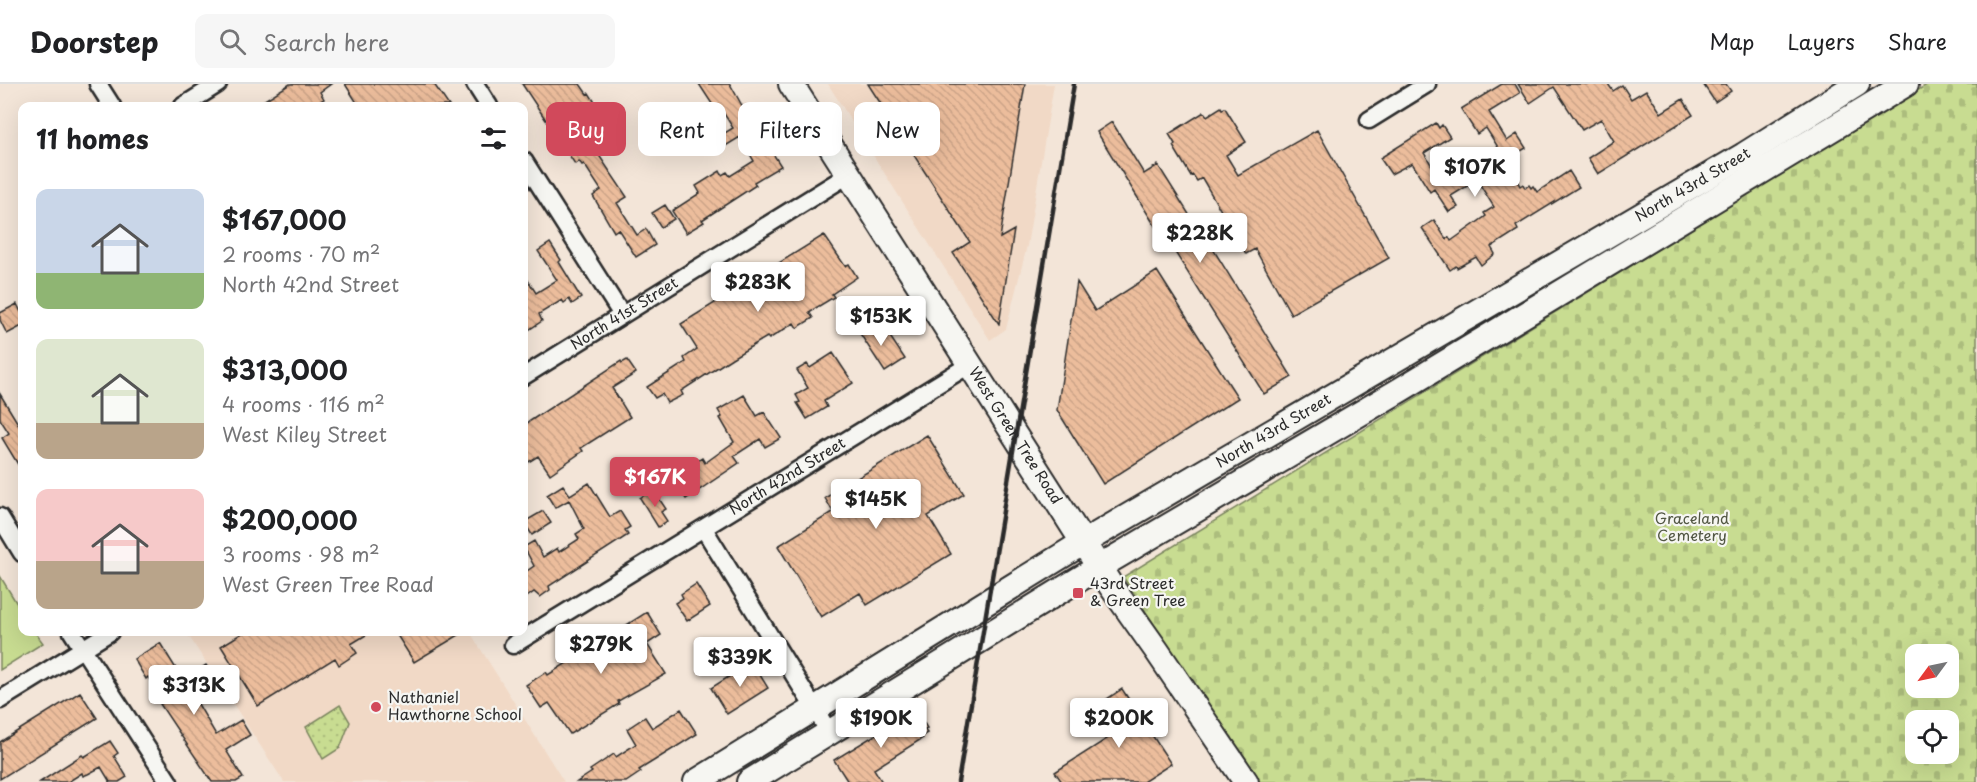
<!DOCTYPE html>
<html lang="en">
<head>
<meta charset="utf-8">
<style>
	:root { --surface:#fff; --page:#f6f6f6; --text:#202124; --muted:#757577; --line:#e0e0e0; --accent:#d1495b }
	body { margin:0; font-family:"Playpen Sans",sans-serif; background:var(--page); color:var(--text); height:100vh; display:flex; flex-direction:column; font-size:22px; white-space:nowrap }
	* { box-sizing:border-box; margin:0 }
	p { font-size:20px; color:var(--muted) }
	.icon { flex:none; width:33px; height:33px; fill:none; stroke:currentColor; stroke-width:2; stroke-linecap:round; stroke-linejoin:round }
	.map { position:relative; flex:1; overflow:hidden }
	.details { position:absolute; left:18px; top:18px; width:510px; height:534px; display:flex; flex-direction:column; background:var(--surface); border-radius:12px; box-shadow:0 6px 24px #0002 }
	.details>* { flex:none }
	.top-card { position:absolute; left:546px; top:18px; width:570px; height:54px; display:flex; gap:12px }
	.needle { width:39px; rotate:237deg }
	.tools { position:absolute; left:1905px; top:560px; display:grid; gap:12px }
	.tools a { display:grid; place-items:center; width:54px; height:54px; border-radius:12px; background:var(--surface); box-shadow:0 6px 24px #0002; font-size:30px }
	.price { position:absolute; translate:-50% -51px; padding:0 14px; border-radius:6px; background:#fff; color:#222; font-size:20px; line-height:39px; filter:drop-shadow(0 2px 3px #0008) }
	.price::after { content:''; position:absolute; left:50%; top:36px; width:18px; height:14px; margin-left:-9px; background:inherit; clip-path:polygon(0 0,100% 0,50% 100%) }
	.price.active { background:var(--accent); color:#fff }
	ul { padding:0; list-style:none }
	li { display:flex; align-items:center; gap:18px; height:150px; padding:0 18px }
	li span { display:grid; place-items:center; flex:none; width:168px; height:120px; border-radius:12px; color:#555 }
	li>.icon { margin-inline-start:auto }
	span .icon { width:72px; height:72px; fill:#fffc; stroke-width:1 }
	li b { font-size:26px }
	h2 { display:flex; justify-content:space-between; align-items:center; height:72px; padding:0 18px; font-size:26px }
	.tag { padding:0 21px; border-radius:12px; background:var(--surface); box-shadow:0 6px 24px #0002; font-size:21px; line-height:54px }
	.tag.active { background:var(--accent); color:#fff }
	header { display:flex; align-items:center; gap:36px; box-sizing:border-box; height:84px; padding:0 30px; background:var(--surface); border-bottom:2px solid var(--line) }
	header strong { font-size:28px }
	nav { display:flex; gap:33px; margin-inline-start:auto; font-size:21px }
	.search { width:420px; height:54px; background:var(--page); display:flex; align-items:center; gap:15px; box-sizing:border-box; padding:0 21px; border-radius:12px; color:var(--muted); font-size:22px }
	.map>svg:first-child { display:block }
</style>
</head>
<body>
<header>
<strong>Doorstep</strong>
<div class="search"><svg class="icon" aria-label="search" viewBox="0 0 24 24"><circle cx="10" cy="10" r="6"/><path d="M15 15l6 6"/></svg>Search here</div>
<nav><a>Map</a><a>Layers</a><a>Share</a></nav>
</header>
<div class="map">
<svg width="1977" height="698" viewBox="0 0 1977 698">
	<defs>
		<pattern id="grass-dots" width="8" height="8" patternUnits="userSpaceOnUse" patternTransform="scale(1.5)"><rect width="8" height="8" fill="#c8dc91"/><path d="M2 2h.1M6 6h.1" fill="none" stroke="#acbd7d" stroke-width="1.8" stroke-linecap="round"/></pattern>
		<pattern id="cemetery-stones" width="16" height="16" patternUnits="userSpaceOnUse" patternTransform="scale(1.5)"><rect width="16" height="16" fill="#c8dc91"/><path d="M2 7V4a2 2 0 0 1 4 0v3zM10 15v-3a2 2 0 0 1 4 0v3z" fill="#acbd7d"/></pattern>
		<pattern id="building-back-hatch" width="6" height="6" patternUnits="userSpaceOnUse" patternTransform="scale(1.5)"><rect width="6" height="6" fill="#ecbd9c"/><path d="M-1 5l2 2M0 0l6 6M5-1l2 2" fill="none" stroke="#cba387"/></pattern>
	</defs>
	<rect width="100%" height="100%" fill="#f3e5d8"/>
	<filter id="ink" filterUnits="userSpaceOnUse"><feTurbulence type="fractalNoise" baseFrequency=".0167" numOctaves="2"/><feDisplacementMap in="SourceGraphic" scale="12" xChannelSelector="R" yChannelSelector="G"/><feConvolveMatrix kernelMatrix="1 2 1 2 8 2 1 2 1" color-interpolation-filters="sRGB"/></filter>
	<g filter="url(#ink)">
		<!-- built -->
		<path fill="#f1d9c6" d="M828,0H1054L1027,162L1006,245L990,256Z
			M186,548H470L564,698H284Z"/>
		<!-- grass -->
		<path fill="url(#grass-dots)" stroke="#7a845e" stroke-width="1.5" d="M340,621L350,638L340,664L323,675L306,643Z"/>
		<!-- cemetery -->
		<path fill="url(#cemetery-stones)" stroke="#7a845e" stroke-width="1.5" fill-rule="evenodd" d="M1928,0H1977V698H1257L1123,493ZM1916,570H1948V603H1916ZM1916,636H1948V669H1916Z"/>
		<!-- garden -->
		<path fill="#c8dc91" stroke="#7a845e" stroke-width="1.5" d="M0,492L22,528V548H35L43,559L0,586Z"/>
		<!-- building -->
		<path fill="url(#building-back-hatch)" stroke="#2b2b2b" stroke-width="1.5" d="M290,0H331L320,8L324,15L313,22H255Z
			M345,0H434L449,22H359Z
			M522,0H580L587,10L589,9L598,23L576,37L627,113L617,119L637,151L646,145L655,161L636,173L618,145L614,148L593,112L601,106L584,80L582,81L579,77L575,80Z
			M699,0H730L769,70L772,68L781,82L754,98L756,101L702,136L704,138L686,149L672,127L700,109L696,102L720,87L722,91L727,88L730,92L754,77L740,53L719,66L713,56L733,44L718,20L714,23Z
			M868,0H1025L1000,154L1014,146L999,240L953,169L970,158Z
			M1502,0H1515L1520,9L1489,28L1507,57L1517,50L1526,64L1506,76L1486,44L1477,50L1461,25Z
			M1518,0H1608L1613,7L1622,1L1631,15L1646,6L1661,29L1683,15L1693,31L1598,90L1588,74L1614,57L1601,35L1582,46L1554,3L1530,19Z
			M1703,0H1726L1731,7L1715,18Z
			M1221,23L1222,25L1225,24L1246,58L1226,71L1238,91L1317,46L1389,174L1291,230L1255,165L1246,170L1202,94L1197,97L1193,91L1191,92L1173,62L1175,60L1169,50L1204,28L1207,32Z
			M616,26L626,40L613,49L603,35Z
			M1112,38L1144,90L1158,81L1195,140L1197,139L1292,293L1264,310L1168,157L1165,158L1097,48Z
			M1436,39L1439,44L1442,41L1450,53L1424,69L1443,99L1464,86L1459,79L1474,70L1488,92L1507,80L1520,102L1523,100L1525,104L1529,101L1531,104L1533,102L1537,108L1569,87L1579,103L1516,142L1518,146L1491,163L1495,170L1481,181L1476,173L1457,184L1456,182L1450,186L1422,144L1434,136L1446,155L1449,153L1451,157L1486,132L1484,129L1494,123L1477,96L1451,112L1458,123L1449,128L1434,105L1430,108L1412,79L1391,90L1380,74Z
			M665,121L674,135L661,143L652,129Z
			M824,151L845,182L849,180L857,193L832,210L834,213L809,228L813,234L797,244L794,239L769,255L767,253L732,274L681,307L683,311L667,319L662,310L655,314L647,303L686,278L684,274L697,265L681,240Z
			M550,159L561,176L559,178L581,214L572,220L569,215L564,219L562,216L539,230L542,237L524,249V190L536,209L557,196L538,167Z
			M1157,187L1238,314L1103,400L1057,326L1077,198L1095,227Z
			M17,220L22,230V242L7,250L0,236V229Z
			M870,237L880,252L887,248L905,275L885,288L857,245Z
			M833,269L853,299L824,317L827,323L807,335L797,319L800,318L796,311L808,304L797,286L807,280L810,284Z
			M627,276L636,289L612,304L630,333L581,364L583,367L550,390L538,372L524,381V341L621,277L622,279Z
			M0,310L22,346V387L2,354L9,349L0,335Z
			M744,311L757,332L764,328L781,354L765,363L760,355L734,372L739,379L686,415L672,393L702,374L705,379L734,358L720,334L722,333L718,326Z
			M927,351L964,410L928,432L951,470L867,521L860,509L821,533L778,462L833,428L825,414Z
			M631,384L639,397L626,406L618,393Z
			M589,399L610,433L620,427L630,443L625,446L628,451L549,502L550,506L540,513L534,508L524,515V495L526,493L524,489L534,482L524,463L534,457L543,473L557,464L559,468L579,455L576,450L584,445L569,416L555,424L547,411L563,401L570,411Z
			M649,408L652,412L656,410L666,425L661,428L667,437L658,443L640,414Z
			M543,427L551,439L532,451L524,438Z
			M696,500L710,522L687,537L675,519L683,514L681,510Z
			M647,528L661,551L647,560L666,590L618,617L619,620L570,650L549,619L541,624L526,601L546,588L548,591Z
			M244,548H371L351,560L357,569L339,581L335,574L258,622L221,562Z
			M395,548H464L414,578Z
			M160,559L183,596L206,581L215,594L191,608L216,651L241,636L250,651L226,666L243,694L236,698H212L160,620L171,614L159,594L151,598L148,593L146,595L134,575Z
			M752,578L768,604L727,630L711,604Z
			M1122,605L1171,680L1143,698H1062L1055,688L1113,651L1095,623Z
			M80,608L97,634L0,695V658Z
			M681,625L697,650L639,686L641,688L626,698H577L592,688L590,686L614,670L616,673L636,660L627,645L645,633L652,644Z
			M916,626L927,644L924,645L927,649L922,652L923,654L874,685L882,698H848L834,676Z
			M110,657L118,669L114,672L127,693L119,698H110L101,683L88,690L83,692L82,689L68,698H40L82,671L84,673Z"/>
		<g fill="none" stroke-linecap="round" stroke-linejoin="round">
			<defs>
				<g id="street">
					<path d="M98,0L112,22"/>
					<path d="M475,0L489,22"/>
					<path d="M183,22L218,0"/>
					<path d="M1369,36L1427,0"/>
					<path d="M524,77L622,231"/>
					<path id="s1" d="M524,292L848,91"/>
					<path d="M0,433L22,469"/>
					<path d="M704,445L829,648"/>
					<path d="M72,548L169,698"/>
					<path id="s2" d="M513,561L969,281"/>
					<path d="M0,616L110,548"/>
				</g>
				<g id="secondary">
					<path id="s3" d="M791,0L1111,502L1157,567L1246,698"/>
					<path id="s4" d="M696,698L1084,458L1744,71L1857,0"/>
					<path d="M749,698L1099,483L1400,306L1906,0"/>
				</g>
			</defs>
			<!-- street casing -->
			<use href="#street" stroke="#2b2b2b" stroke-width="21"/>
			<!-- secondary casing -->
			<use href="#secondary" stroke="#2b2b2b" stroke-width="28"/>
			<!-- street -->
			<use href="#street" stroke="#f6f6f2" stroke-width="16"/>
			<!-- secondary -->
			<use href="#secondary" stroke="#f6f6f2" stroke-width="24"/>
			<!-- rail -->
			<path stroke="#2b2b2b" stroke-width="4.5" d="M958,698L1074,0"/>
		</g>
	</g>
	<!-- markers -->
	<g fill="#d1495b" stroke="#f6f6f2" stroke-width="2">
		<rect x="1072" y="503" width="12" height="12" rx="3"/>
		<circle cx="376" cy="623" r="6"/>
	</g>
	<g text-anchor="middle" stroke-width="4.5" stroke-linejoin="round" paint-order="stroke">
		<!-- street labels -->
		<g font-size="15" fill="#2b2b2b" stroke="#f6f6f2">
			<text dy="5" stroke="none"><textPath href="#s4" startOffset="1162">North 43rd Street</textPath></text>
			<text dy="5" stroke="none"><textPath href="#s1" startOffset="118">North 41st Street</textPath></text>
			<text dy="5" stroke="none"><textPath href="#s4" startOffset="676">North 43rd Street</textPath></text>
			<text dy="5" stroke="none"><textPath href="#s3" startOffset="417">West Green Tree Road</textPath></text>
			<text dy="5" stroke="none"><textPath href="#s2" startOffset="322">North 42nd Street</textPath></text>
		</g>
		<!-- park labels -->
		<g font-size="15" fill="#525744" stroke="#f6f6f2">
			<text x="1692" y="440">Graceland<tspan x="1692" dy="17">Cemetery</tspan></text>
		</g>
		<!-- poi labels -->
		<g font-size="15" fill="#2b2b2b" stroke="#f6f6f2" text-anchor="start">
			<text x="1090" y="505">43rd Street<tspan x="1090" dy="17">&amp; Green Tree</tspan></text>
			<text x="388" y="619">Nathaniel<tspan x="388" dy="17">Hawthorne School</tspan></text>
		</g>
	</g>
</svg>
<div class="tools">
<a><svg class="needle" viewBox="-14 -14 28 28"><path d="M0-13l5 13h-10z" fill="#e53935"/><path d="M0 13l5-13h-10z" fill="#757577"/></svg></a>
<a><svg class="icon" aria-label="locate" viewBox="0 0 24 24"><circle cx="12" cy="12" r="6"/><path d="M12 2v4M12 18v4M2 12h4M18 12h4"/></svg></a>
</div>
<b class="price" style="left:1475px;top:114px">$107K</b>
<b class="price" style="left:1200px;top:180px">$228K</b>
<b class="price" style="left:758px;top:229px">$283K</b>
<b class="price" style="left:881px;top:263px">$153K</b>
<b class="price active" style="left:655px;top:424px">$167K</b>
<b class="price" style="left:876px;top:446px">$145K</b>
<b class="price" style="left:601px;top:591px">$279K</b>
<b class="price" style="left:740px;top:604px">$339K</b>
<b class="price" style="left:194px;top:632px">$313K</b>
<b class="price" style="left:881px;top:665px">$190K</b>
<b class="price" style="left:1119px;top:665px">$200K</b>
<div class="top-card">
<a class="tag active">Buy</a>
<a class="tag">Rent</a>
<a class="tag">Filters</a>
<a class="tag">New</a>
</div>
<section class="details">
<h2>11 homes<svg class="icon" aria-label="filters" viewBox="0 0 24 24"><path d="M4 7h16M4 17h16"/><circle cx="9" cy="7" r="2"/><circle cx="15" cy="17" r="2"/></svg></h2>
<ul>
<li><span style="background:linear-gradient(#c9d6e8 70%,#8fb573 0)"><svg class="icon" aria-label="home" viewBox="0 0 24 24"><path d="M3 11l9-7 9 7M6 9v11h12V9"/></svg></span><div><b>$167,000</b><p>2 rooms · 70 m²</p><p>North 42nd Street</p></div></li>
<li><span style="background:linear-gradient(#dfe7d0 70%,#b9a48a 0)"><svg class="icon" aria-label="home" viewBox="0 0 24 24"><path d="M3 11l9-7 9 7M6 9v11h12V9"/></svg></span><div><b>$313,000</b><p>4 rooms · 116 m²</p><p>West Kiley Street</p></div></li>
<li><span style="background:linear-gradient(#f6c9c9 60%,#b9a48a 0)"><svg class="icon" aria-label="home" viewBox="0 0 24 24"><path d="M3 11l9-7 9 7M6 9v11h12V9"/></svg></span><div><b>$200,000</b><p>3 rooms · 98 m²</p><p>West Green Tree Road</p></div></li>
</ul>
</section>
</div>
</body>
</html>
